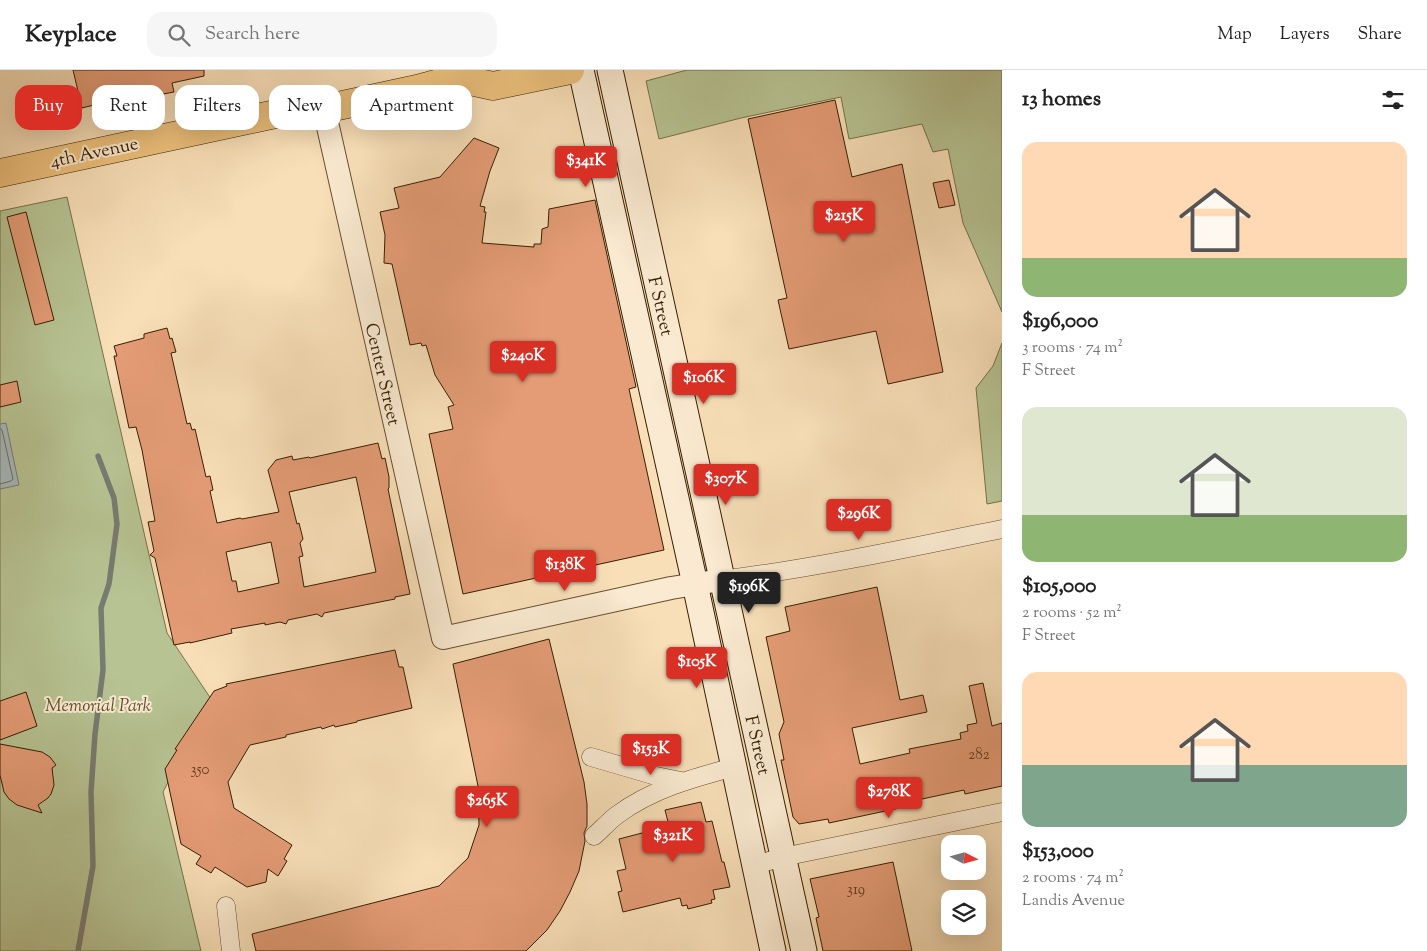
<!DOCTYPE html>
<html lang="en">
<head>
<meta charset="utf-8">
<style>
	:root { --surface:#fff; --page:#f6f6f6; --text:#222; --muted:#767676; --line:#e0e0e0; --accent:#d93025 }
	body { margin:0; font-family:"Sorts Mill Goudy",serif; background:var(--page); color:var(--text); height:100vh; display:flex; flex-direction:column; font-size:19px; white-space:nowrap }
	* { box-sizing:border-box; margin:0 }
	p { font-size:16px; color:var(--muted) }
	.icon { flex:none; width:28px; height:28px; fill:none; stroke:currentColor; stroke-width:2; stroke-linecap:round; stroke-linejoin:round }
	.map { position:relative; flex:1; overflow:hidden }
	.drawer { display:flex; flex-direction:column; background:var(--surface); width:425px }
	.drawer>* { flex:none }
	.guide { position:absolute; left:15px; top:15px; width:475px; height:45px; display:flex; gap:10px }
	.needle { width:32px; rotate:96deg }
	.tools { position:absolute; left:941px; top:765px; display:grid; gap:10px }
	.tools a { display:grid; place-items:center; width:45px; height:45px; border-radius:10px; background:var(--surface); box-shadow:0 5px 20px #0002; font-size:25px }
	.price { position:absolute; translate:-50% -42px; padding:0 11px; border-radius:5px; background:var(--accent); color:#fff; font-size:16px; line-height:32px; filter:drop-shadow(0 1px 2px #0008) }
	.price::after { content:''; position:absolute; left:50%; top:30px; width:15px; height:11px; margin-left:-8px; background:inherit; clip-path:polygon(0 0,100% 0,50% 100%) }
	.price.selected { background:#222; color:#fff }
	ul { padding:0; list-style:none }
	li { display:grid; align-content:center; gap:10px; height:265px; padding:0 20px }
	li span { display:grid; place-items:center; height:155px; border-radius:15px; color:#555 }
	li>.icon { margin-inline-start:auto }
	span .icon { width:90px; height:90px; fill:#fffc; stroke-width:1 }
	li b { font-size:21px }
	h2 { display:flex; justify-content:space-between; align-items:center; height:60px; padding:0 20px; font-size:21px }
	.pill { padding:0 18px; border-radius:15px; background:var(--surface); box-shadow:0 5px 20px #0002; font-size:18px; line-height:45px }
	.pill.selected { background:var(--accent); color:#fff }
	header { display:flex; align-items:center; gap:30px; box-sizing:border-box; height:70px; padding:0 25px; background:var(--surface); border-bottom:1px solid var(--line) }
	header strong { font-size:24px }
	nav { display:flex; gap:28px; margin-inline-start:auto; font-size:18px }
	.search { width:350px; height:45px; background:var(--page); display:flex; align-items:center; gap:12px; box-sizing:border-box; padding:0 18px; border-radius:15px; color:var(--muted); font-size:19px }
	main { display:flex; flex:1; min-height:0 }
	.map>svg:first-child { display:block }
</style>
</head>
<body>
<header>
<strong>Keyplace</strong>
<div class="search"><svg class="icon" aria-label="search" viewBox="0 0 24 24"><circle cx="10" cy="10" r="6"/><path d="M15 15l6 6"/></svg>Search here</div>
<nav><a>Map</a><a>Layers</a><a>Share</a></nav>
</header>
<main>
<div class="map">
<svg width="1002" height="881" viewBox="0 0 1002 881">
	<rect width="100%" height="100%" fill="#f8dfb8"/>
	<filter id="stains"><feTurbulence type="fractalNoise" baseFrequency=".004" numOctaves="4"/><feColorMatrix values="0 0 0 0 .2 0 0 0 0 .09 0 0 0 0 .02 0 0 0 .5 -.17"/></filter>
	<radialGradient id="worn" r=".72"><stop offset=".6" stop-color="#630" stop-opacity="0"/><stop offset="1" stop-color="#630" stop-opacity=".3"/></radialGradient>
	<!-- green -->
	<path fill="#b7c393" stroke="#76714a" d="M687,0H1002V242L963,153L948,79L933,82L922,54L849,69L841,27L741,48L659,69L646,11Z
		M67,127L167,563L211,629L163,722L201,881H0V141Z
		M1002,273V431L987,434L976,318L993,296Z"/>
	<!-- water -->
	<path fill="#a4b9bb" stroke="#787b71" d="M6,353L19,415L0,419V354Z"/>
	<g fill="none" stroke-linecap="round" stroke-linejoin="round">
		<!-- shore -->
		<path stroke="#6d6c5e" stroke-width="1" d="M0,358L2,360L13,409L11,411L0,414"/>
		<!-- stream -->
		<path stroke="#787b71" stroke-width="5.5" d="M78,881L93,796L91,722L95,664L103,600L101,538L109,514L117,454L114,428L98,386"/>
	</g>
	<!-- building -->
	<path fill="#e49c76" stroke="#361f01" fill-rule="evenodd" d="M73,0H204V6L172,13L174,22L147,27L146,22L82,38Z
		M835,30L852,107L902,94L943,302L888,314L876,261L789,279L778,230L787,228L748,49Z
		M474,68L499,78L490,101L480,136L485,137L484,142H486L482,173L534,177V174H541L542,159L548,157L549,139L595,130L636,317L629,319L664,480L463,524L429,364L453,359L448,337L454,335L435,305L426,275L422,276L421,273L410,275L392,194L384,193L385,165L380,142L399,138L394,118L440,107Z
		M949,110L955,135L939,138L933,113Z
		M26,142L54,250L35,255L7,147Z
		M167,258L170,269L172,268L176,282L171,283L187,354L190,353L192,360L195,359L206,407L210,406L213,420L210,421L217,453L240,448L242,449L279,442L268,400L276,390L292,386L293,390L309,387L310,388L378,373L382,389L385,388L389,407V418L388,419L410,524L395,527V529L324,543L322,547L317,544L288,550L286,554L280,552L265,555V553L231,559L232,563L190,573V572L174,575L155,488L150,485L154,481L148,452L155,451L142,380L136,357L129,358L114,286H117L114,276L144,268V264ZM356,407L376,502L304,517L299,487L303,486L300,473L303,469L299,453L297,454L289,422ZM271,472L279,513L238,522L236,511H232L226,482Z
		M17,311L21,332L0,337V315Z
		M877,517L900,630L923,625L927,642L852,658L860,694L910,683L909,679L961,669L960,663L968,661L967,655L977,653L969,616L983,613L992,656L1002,653V716L965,724L964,720L908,732L909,736L829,753L828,749L799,754L793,747L781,690H784L779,664L784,652L766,567L790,561L785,537Z
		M549,569L584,712L587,734V756L584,763L585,771L579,801L570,822L560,841L547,860L526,881H256L252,864L439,816L468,788L479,755L478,716L453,594Z
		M395,580L399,597H403L412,638L357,651V652L335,657L334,655L322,659L321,657L286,665V667L250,675L228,712L234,738L292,775L284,789L287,791L278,806L268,799L266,812L247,817L215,797L211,803L196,794L201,786L181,774L165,699L177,680L175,679L214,621L227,616L226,614Z
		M26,622L37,656L0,670V631Z
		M0,674L42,682L50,687L56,695L52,698L54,715L51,724L48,728L38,735L42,743L17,735L9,729L4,722L0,705Z
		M701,732L706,752L712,751L722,792H724L730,817L713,820L715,829L711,830L712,833L688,839L687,835L682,836L680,828L623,842L618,822L622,821L617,801L626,799L619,769L669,756L665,740Z
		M893,792L912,881H823L816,848L819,847L810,809Z"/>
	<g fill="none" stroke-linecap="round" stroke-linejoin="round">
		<defs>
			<path id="minor" d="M721,510C815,498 909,478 1002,459
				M591,687L656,706L681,711
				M594,766C602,759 609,751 617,745C652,719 693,708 734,697
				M755,795L783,787L1002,742
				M226,836L231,881"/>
			<path id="tertiary" d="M324,39L443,568L671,518L721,510"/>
			<path id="secondary" d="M581,0L695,514L773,881
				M610,0L804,881"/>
			<path id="primary" d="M452,7L493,16L570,0
				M0,103L299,39H324L417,19L443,12L461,0"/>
		</defs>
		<!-- minor casing -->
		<use href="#minor" stroke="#664f2f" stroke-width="19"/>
		<!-- tertiary casing -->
		<use href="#tertiary" stroke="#664f2f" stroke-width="24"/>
		<!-- secondary casing -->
		<use href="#secondary" stroke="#361f01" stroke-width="27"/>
		<!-- primary casing -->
		<use href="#primary" stroke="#361f01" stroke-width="29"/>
		<!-- minor -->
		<use href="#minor" stroke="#faead1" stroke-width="18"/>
		<!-- tertiary -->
		<use href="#tertiary" stroke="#faead1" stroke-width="22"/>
		<!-- secondary -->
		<use href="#secondary" stroke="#faead1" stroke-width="25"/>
		<!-- primary -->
		<use href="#primary" stroke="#ecc07c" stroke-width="28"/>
	</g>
	<g text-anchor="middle" stroke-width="4" stroke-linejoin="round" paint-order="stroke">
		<!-- number labels -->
		<g font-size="15" fill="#623e1e">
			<text x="979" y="689">282</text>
			<text x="200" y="704">350</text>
			<text x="856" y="824">319</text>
		</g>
		<!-- street labels -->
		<g font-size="18" fill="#361f01" stroke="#faead1">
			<text transform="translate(94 82) rotate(-12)" y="6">4th Avenue</text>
			<text transform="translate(661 236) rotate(77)" y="6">F Street</text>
			<text transform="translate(383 304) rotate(77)" y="6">Center Street</text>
			<text transform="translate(758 675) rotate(77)" y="6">F Street</text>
		</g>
		<!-- park labels -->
		<g font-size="18" font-style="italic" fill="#5d502d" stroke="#faead1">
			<text x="98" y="641">Memorial Park</text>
		</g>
	</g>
	<rect width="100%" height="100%" filter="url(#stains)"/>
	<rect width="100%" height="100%" fill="url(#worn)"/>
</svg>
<div class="tools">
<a><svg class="needle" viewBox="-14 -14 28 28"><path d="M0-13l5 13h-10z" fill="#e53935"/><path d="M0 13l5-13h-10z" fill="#767676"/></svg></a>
<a><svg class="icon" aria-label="layers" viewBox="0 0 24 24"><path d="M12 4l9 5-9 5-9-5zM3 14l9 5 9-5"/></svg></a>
</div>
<b class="price" style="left:586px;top:118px">$341K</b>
<b class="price" style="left:844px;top:173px">$215K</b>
<b class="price" style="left:523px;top:313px">$240K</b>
<b class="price" style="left:704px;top:335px">$106K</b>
<b class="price" style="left:726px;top:436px">$307K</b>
<b class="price" style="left:859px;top:471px">$296K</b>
<b class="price" style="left:565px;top:522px">$138K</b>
<b class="price selected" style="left:749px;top:544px">$196K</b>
<b class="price" style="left:697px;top:619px">$105K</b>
<b class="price" style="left:651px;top:706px">$153K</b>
<b class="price" style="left:889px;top:749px">$278K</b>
<b class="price" style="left:487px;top:758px">$265K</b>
<b class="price" style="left:673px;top:793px">$321K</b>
<div class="guide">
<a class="pill selected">Buy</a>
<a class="pill">Rent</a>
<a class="pill">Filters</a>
<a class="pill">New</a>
<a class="pill">Apartment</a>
</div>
</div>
<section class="drawer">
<h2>13 homes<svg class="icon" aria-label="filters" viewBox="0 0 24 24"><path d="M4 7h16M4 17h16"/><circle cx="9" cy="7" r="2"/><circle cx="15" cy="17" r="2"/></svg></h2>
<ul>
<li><span style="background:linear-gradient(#ffd9b3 75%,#8fb573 0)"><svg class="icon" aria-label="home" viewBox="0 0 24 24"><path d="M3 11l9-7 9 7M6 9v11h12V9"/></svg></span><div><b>$196,000</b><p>3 rooms · 74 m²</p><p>F Street</p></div></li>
<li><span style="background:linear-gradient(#dfe7d0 70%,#8fb573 0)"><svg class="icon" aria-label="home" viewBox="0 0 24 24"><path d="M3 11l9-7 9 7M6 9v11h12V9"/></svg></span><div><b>$105,000</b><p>2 rooms · 52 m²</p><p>F Street</p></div></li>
<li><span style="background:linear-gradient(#ffd9b3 60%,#7fa58c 0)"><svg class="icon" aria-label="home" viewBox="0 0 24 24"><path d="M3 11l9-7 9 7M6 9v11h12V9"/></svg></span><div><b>$153,000</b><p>2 rooms · 74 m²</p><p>Landis Avenue</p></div></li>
</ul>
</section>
</main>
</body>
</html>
